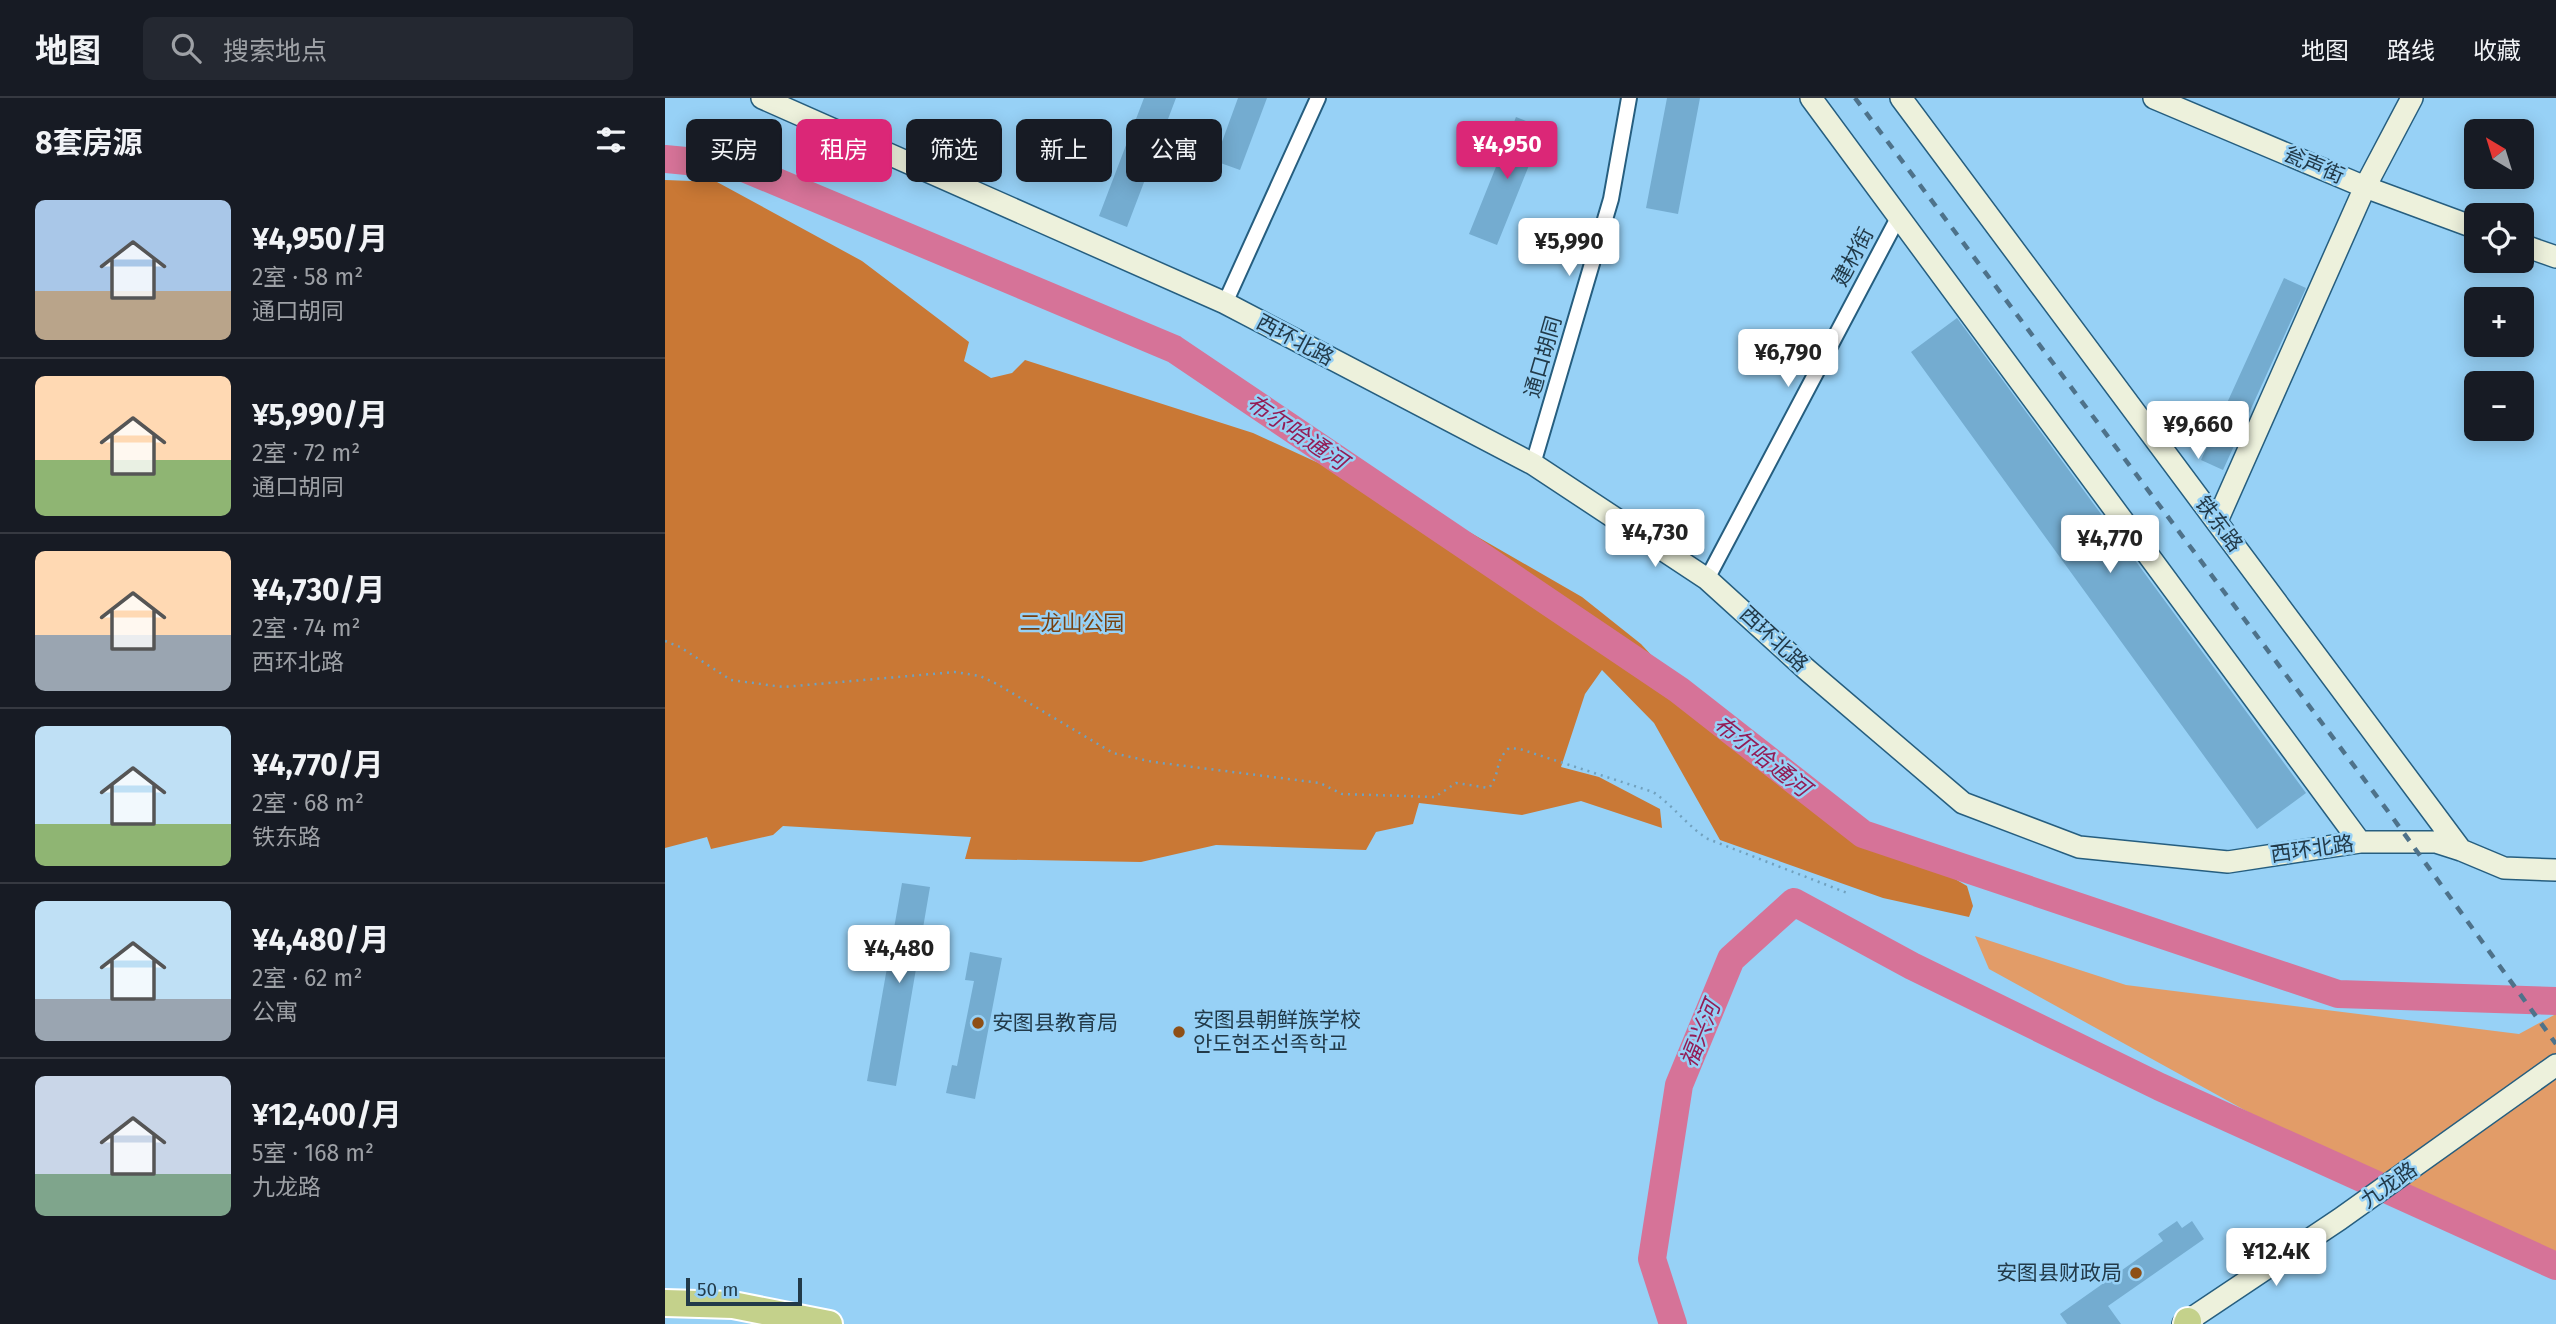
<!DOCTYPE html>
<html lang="zh">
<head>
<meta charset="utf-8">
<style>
	:root { --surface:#171b24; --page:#242831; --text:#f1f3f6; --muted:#9ea1a6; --line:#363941; --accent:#db2777 }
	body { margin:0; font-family:"Fira Sans","Noto Sans SC","Noto Sans KR",sans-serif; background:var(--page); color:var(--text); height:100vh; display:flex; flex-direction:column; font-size:26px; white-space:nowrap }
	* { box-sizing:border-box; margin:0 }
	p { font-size:23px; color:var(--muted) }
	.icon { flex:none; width:38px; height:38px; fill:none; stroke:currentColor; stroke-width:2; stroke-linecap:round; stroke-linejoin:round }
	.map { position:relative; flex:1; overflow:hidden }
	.drawer { display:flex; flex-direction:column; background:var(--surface); width:665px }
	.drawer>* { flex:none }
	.top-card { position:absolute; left:21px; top:21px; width:665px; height:63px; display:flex; gap:14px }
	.needle { width:46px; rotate:322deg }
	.tools { position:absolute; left:1799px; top:21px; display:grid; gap:14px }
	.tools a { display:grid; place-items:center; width:70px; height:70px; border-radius:10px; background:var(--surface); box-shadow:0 4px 18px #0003; font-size:35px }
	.scale { position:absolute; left:21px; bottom:18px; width:116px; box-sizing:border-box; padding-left:7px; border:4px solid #223a49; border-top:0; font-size:19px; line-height:24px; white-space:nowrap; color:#223a49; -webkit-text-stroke:5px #97d1f6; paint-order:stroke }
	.price { position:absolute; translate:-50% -60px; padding:0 16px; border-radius:7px; background:#fff; color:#222; font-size:23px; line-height:46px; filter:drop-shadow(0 2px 4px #0008) }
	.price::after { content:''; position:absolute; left:50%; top:42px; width:21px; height:16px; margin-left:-10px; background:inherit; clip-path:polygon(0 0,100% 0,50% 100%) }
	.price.active { background:var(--accent); color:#fff }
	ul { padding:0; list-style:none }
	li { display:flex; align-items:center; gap:21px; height:175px; padding:0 35px }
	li+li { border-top:2px solid var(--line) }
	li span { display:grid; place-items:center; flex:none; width:196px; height:140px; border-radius:10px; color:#555 }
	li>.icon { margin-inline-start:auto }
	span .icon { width:84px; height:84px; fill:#fffc; stroke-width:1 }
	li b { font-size:30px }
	h2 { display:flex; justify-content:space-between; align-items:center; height:84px; padding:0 35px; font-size:30px }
	.chip { padding:0 24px; border-radius:10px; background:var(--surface); box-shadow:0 4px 18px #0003; font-size:24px; line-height:63px }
	.chip.active { background:var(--accent); color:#fff }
	header { display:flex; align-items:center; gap:42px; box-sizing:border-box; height:98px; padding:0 35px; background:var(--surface); border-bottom:2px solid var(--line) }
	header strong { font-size:33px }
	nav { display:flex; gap:38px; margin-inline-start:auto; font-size:24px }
	.search { width:490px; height:63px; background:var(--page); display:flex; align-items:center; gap:18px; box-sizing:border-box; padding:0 24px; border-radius:10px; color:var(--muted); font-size:26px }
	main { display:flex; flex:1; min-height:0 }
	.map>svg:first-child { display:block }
</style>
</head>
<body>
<header>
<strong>地图</strong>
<div class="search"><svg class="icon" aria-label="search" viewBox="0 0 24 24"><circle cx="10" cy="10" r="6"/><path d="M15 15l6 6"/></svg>搜索地点</div>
<nav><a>地图</a><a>路线</a><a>收藏</a></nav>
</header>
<main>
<section class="drawer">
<h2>8套房源<svg class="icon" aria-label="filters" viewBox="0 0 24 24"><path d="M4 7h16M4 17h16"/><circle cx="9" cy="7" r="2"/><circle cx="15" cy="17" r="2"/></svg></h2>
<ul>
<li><span style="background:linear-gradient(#a9c7e8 65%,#b9a48a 0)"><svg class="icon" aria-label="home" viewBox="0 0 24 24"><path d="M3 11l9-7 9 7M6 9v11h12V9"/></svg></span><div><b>¥4,950/月</b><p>2室 · 58 m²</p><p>通口胡同</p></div></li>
<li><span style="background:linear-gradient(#ffd9b3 60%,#8fb573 0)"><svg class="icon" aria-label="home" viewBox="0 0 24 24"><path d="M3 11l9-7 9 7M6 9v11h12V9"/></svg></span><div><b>¥5,990/月</b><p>2室 · 72 m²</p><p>通口胡同</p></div></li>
<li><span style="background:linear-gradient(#ffd9b3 60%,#9aa5b1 0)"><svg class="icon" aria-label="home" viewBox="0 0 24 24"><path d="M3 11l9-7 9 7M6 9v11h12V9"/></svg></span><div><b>¥4,730/月</b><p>2室 · 74 m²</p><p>西环北路</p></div></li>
<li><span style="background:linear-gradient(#bfe0f5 70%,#8fb573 0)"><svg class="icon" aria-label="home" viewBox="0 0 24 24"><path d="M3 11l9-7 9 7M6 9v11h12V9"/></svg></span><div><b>¥4,770/月</b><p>2室 · 68 m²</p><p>铁东路</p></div></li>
<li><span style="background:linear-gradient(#bfe0f5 70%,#9aa5b1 0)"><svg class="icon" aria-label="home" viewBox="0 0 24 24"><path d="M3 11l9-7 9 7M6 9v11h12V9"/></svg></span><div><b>¥4,480/月</b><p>2室 · 62 m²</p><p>公寓</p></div></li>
<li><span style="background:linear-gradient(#c9d6e8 70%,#7fa58c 0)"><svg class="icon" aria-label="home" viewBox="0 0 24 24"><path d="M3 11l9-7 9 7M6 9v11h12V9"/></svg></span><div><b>¥12,400/月</b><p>5室 · 168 m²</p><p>九龙路</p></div></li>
</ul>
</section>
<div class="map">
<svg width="1891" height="1226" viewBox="0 0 1891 1226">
	<rect width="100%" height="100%" fill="#97d1f6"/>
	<!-- green -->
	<path fill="#e29c68" d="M1310,838L1461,887L1854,936L1891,916V1165L1670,1062L1324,871Z"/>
	<!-- forest -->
	<path fill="#c97835" d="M0,82L52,84L197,163L304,244L299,263L326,280L347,275L360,262L588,335L806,435L917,499L976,546L1082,660L1302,788L1308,808L1304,819L1218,800L1055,742L989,625L937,572L920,596L896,669L934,679L995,711L997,730L916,703L857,717L754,705L748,726L711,734L701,752L551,747L476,764L300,761L306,739L118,728L108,737L46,751L42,739L0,750Z"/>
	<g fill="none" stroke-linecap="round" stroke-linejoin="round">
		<!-- river -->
		<path stroke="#d67398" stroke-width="28" d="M0,61L74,68L509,251L1014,592L1198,736L1673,896L1891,903
			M1008,1226L987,1161L1014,987L1066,861L1129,804L1247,868L1495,989L1891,1168"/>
	</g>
	<!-- building -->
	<path fill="#74acd0" d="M479,0H511L462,129L434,118Z
		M573,0H602L575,72L550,63Z
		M1002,0H1035L1013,116L981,110Z
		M851,19L879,30L832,147L804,136Z
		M1619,180L1641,190L1558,372L1536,362Z
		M1292,220L1641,695L1592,731L1246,254Z
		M237,785L265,789L231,988L202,983Z
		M305,854L337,860L310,1001L281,995L287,967L292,968L309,883L300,882Z
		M1512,1123L1517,1130L1527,1123L1539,1141L1443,1208L1456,1226H1402L1395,1216L1498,1143L1493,1136Z"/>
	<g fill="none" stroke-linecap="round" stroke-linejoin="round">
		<defs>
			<path id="street" d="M560,205L653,0
				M868,366L946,101L964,0
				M1042,481L1234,118"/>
			<path id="secondary" d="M97,0L560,205L868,366L1042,481L1141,571L1298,705L1414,749L1563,764L1695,744H1771L1796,752L1839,770L1891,772
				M1146,0L1695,744
				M1236,0L1796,752
				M1489,0L1700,89L1811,130
				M1857,147L1891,159
				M1552,423L1700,89L1747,0
				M1518,1226L1675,1121L1891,967"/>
			<path id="highway" d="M0,1205L68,1207L164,1226
				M1522,1226L1523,1223"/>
		</defs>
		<!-- street casing -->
		<use href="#street" stroke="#265e7f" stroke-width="18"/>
		<!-- secondary casing -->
		<use href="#secondary" stroke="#265e7f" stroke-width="24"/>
		<!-- highway casing -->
		<use href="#highway" stroke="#fff" stroke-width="30"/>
		<!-- path -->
		<path stroke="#71a1be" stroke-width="2.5" stroke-dasharray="2 5" stroke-linecap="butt" d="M0,543L15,549L66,582L118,589L290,574L315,578L332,586L448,655L488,664L655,685L677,696L770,699L791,685L824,690C837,673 828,665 844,650L855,651L988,694C1010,709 1022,728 1043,741L1185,796"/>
		<!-- street -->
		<use href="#street" stroke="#fff" stroke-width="14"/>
		<!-- secondary -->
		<use href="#secondary" stroke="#edf1dc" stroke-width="21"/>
		<!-- highway -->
		<use href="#highway" stroke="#c4d18b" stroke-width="26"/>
		<!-- rail -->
		<path stroke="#4e728a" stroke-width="4.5" stroke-dasharray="9 9" stroke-linecap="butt" d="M1190,0L1725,716L1891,946"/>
	</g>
	<!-- markers -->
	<g fill="#8e4f16" stroke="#97d1f6" stroke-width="2.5">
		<circle cx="313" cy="925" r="7"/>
		<circle cx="514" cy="934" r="7"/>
		<circle cx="1471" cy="1175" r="7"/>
	</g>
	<g text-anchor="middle" stroke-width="5" stroke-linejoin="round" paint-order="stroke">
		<!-- street labels -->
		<g font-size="21" fill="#223a49" stroke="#97d1f6">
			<text transform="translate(1649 67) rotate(23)" y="7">瓮声街</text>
			<text transform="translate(1188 159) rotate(-62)" y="7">建材街</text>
			<text transform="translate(630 242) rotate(28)" y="7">西环北路</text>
			<text transform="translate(878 259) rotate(-74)" y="7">通口胡同</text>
			<text transform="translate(1554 426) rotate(53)" y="7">铁东路</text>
			<text transform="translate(1109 541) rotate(43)" y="7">西环北路</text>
			<text transform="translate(1647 751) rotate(-8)" y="7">西环北路</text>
			<text transform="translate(1724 1087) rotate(-35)" y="7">九龙路</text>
		</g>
		<!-- park labels -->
		<g font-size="21" fill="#784110" stroke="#97d1f6">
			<text x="407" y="532">二龙山公园</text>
		</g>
		<!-- poi labels -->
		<g font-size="21" fill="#223a49" stroke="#97d1f6" text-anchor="start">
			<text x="528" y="929">安图县朝鲜族学校<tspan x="528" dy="24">안도현조선족학교</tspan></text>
			<text x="327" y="932">安图县教育局</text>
			<text x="1457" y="1182" text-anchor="end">安图县财政局</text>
		</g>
		<!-- water labels -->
		<g font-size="23" font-style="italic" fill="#931c55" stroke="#97d1f6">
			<text transform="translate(632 334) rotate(34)" y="8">布尔哈通河</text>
			<text transform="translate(1097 658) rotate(38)" y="8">布尔哈通河</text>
			<text transform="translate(1035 936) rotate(-68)" y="8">福兴河</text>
		</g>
	</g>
</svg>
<div class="tools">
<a><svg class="needle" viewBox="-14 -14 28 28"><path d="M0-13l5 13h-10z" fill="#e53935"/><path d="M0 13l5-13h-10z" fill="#9ea1a6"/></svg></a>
<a><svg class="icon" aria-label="locate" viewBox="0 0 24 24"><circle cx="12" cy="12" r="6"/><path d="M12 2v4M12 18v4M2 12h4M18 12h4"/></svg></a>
<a>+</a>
<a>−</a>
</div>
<div class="scale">50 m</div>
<b class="price active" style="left:842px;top:83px">¥4,950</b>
<b class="price" style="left:904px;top:180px">¥5,990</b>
<b class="price" style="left:1123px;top:291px">¥6,790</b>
<b class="price" style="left:1533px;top:363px">¥9,660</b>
<b class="price" style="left:990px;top:471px">¥4,730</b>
<b class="price" style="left:1445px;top:477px">¥4,770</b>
<b class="price" style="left:234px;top:887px">¥4,480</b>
<b class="price" style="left:1611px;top:1190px">¥12.4K</b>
<div class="top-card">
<a class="chip">买房</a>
<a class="chip active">租房</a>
<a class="chip">筛选</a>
<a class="chip">新上</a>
<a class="chip">公寓</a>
</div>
</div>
</main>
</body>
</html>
